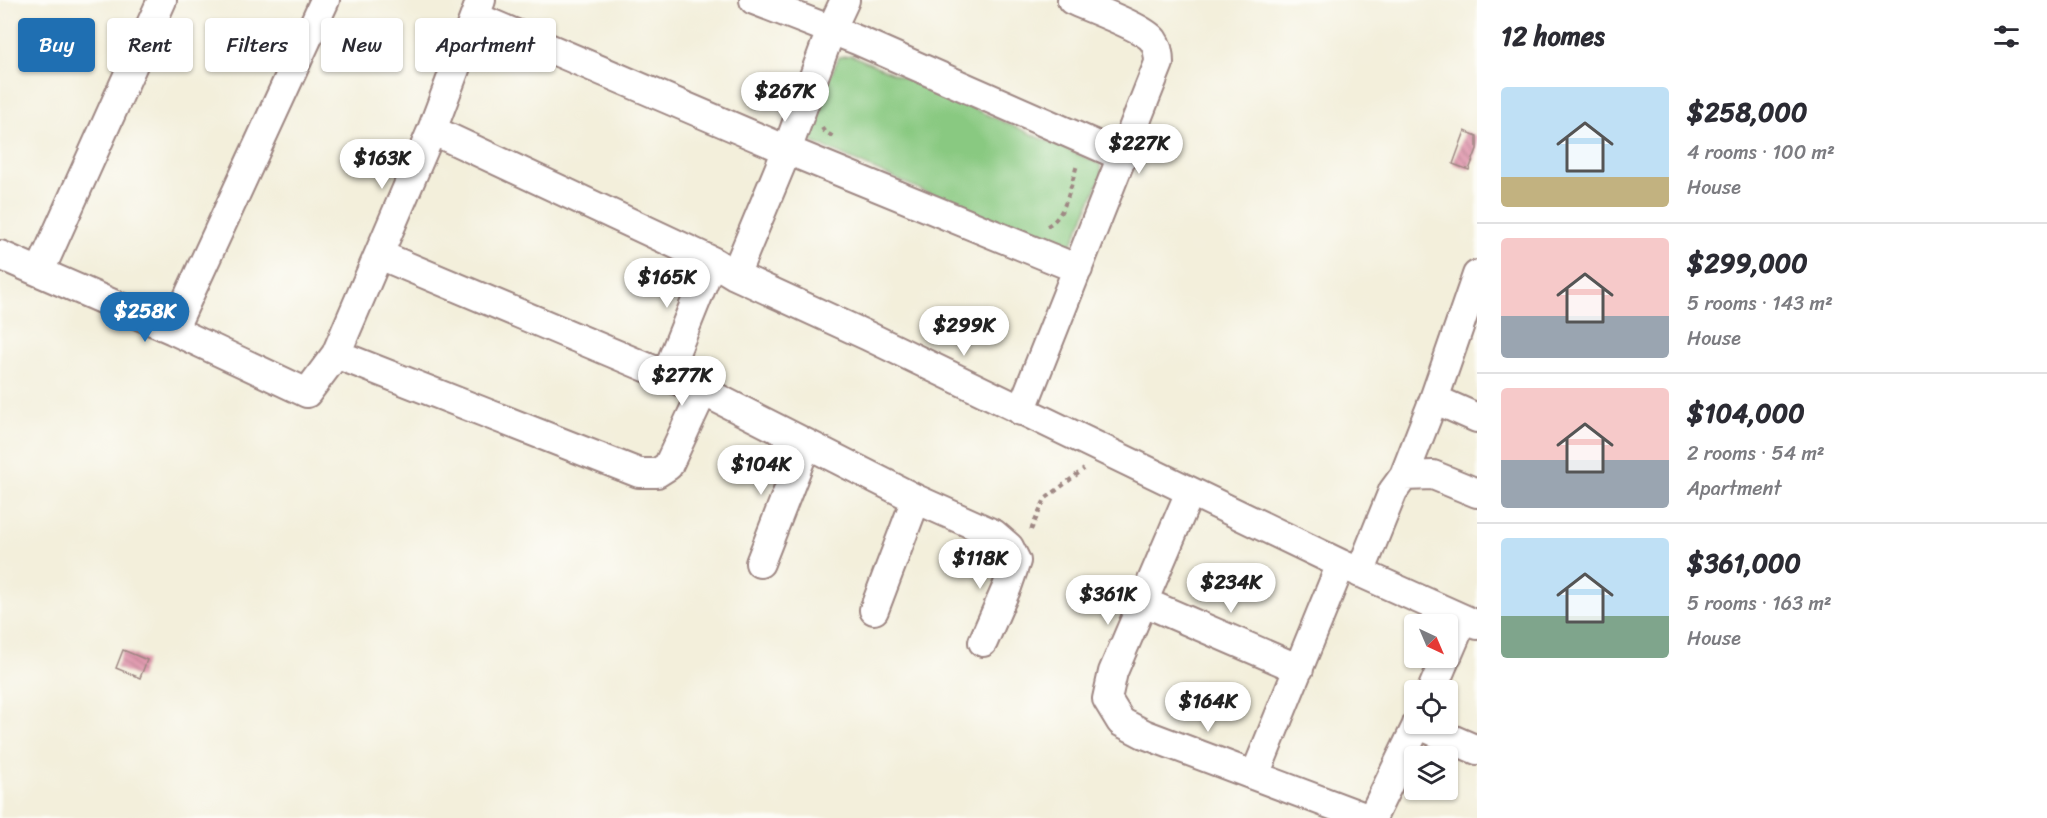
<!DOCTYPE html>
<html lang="en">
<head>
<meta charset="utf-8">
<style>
	:root { --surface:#fff; --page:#f2f2f3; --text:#2b2b33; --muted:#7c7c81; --line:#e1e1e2; --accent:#1f6fb2 }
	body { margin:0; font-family:Sriracha,sans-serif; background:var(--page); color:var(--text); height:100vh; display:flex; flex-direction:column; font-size:22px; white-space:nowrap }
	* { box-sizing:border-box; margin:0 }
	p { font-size:20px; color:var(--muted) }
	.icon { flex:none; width:33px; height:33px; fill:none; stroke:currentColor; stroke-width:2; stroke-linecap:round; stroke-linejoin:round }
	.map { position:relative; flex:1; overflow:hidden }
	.panel { display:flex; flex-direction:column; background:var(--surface); width:570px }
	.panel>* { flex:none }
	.guide { position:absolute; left:18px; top:18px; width:570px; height:54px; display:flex; gap:12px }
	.needle { width:39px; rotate:136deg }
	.buttons { position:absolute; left:1404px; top:614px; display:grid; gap:12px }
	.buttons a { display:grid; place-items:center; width:54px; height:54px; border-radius:6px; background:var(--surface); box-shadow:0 2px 4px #0004; font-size:30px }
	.price { position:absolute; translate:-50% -51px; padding:0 14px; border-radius:21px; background:#fff; color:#222; font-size:20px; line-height:39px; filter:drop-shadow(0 2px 3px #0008) }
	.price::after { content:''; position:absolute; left:50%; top:36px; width:18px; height:14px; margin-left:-9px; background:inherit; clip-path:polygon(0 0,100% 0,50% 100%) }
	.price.active { background:var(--accent); color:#fff }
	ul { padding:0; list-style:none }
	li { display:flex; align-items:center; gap:18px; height:150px; padding:0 24px }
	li+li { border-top:2px solid var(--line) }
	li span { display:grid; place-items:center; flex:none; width:168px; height:120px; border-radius:6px; color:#555 }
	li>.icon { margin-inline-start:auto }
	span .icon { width:72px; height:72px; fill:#fffc; stroke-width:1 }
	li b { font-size:26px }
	h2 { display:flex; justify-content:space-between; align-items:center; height:72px; padding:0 24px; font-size:26px }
	.tag { padding:0 21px; border-radius:6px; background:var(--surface); box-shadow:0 2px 4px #0004; font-size:21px; line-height:54px }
	.tag.active { background:var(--accent); color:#fff }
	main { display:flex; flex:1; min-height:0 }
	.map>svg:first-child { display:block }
</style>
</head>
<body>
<main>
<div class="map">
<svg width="1477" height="818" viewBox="0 0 1477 818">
	<defs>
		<pattern id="building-back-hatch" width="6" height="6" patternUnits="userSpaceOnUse" patternTransform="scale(1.5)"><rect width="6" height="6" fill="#dc8ba4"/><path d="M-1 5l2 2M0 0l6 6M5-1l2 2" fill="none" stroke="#b47186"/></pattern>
	</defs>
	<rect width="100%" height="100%" fill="#fdfcf7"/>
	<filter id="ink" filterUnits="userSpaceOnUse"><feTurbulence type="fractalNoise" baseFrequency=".0167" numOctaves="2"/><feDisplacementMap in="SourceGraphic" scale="12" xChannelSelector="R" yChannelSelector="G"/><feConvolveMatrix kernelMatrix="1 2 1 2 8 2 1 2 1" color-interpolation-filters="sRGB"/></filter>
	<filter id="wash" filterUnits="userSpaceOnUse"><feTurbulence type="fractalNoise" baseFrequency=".008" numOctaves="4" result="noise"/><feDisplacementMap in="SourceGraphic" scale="24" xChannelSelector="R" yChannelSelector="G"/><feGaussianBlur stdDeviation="1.35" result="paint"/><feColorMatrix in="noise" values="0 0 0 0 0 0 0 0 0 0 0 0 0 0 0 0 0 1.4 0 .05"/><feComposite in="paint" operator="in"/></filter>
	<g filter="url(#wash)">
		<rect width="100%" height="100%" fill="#f3efdb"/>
		<!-- green -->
		<path fill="#89c981" stroke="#6a7456" stroke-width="1.5" d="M851,55L1100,164L1102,175L1072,244L1057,250L812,142L806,130L839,57Z"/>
		<g id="blocks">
			<!-- building -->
			<path fill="url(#building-back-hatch)" d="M1465,131L1477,136V149L1469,170L1453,164Z
				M123,650L147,660L140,678L116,668Z"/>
		</g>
	</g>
	<g filter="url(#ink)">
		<use href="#blocks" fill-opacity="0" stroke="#9e8783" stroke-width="1.5"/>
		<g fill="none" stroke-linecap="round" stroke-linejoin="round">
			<defs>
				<path id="minor" d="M754,0L857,40L1121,156
					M476,17L787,150L1078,269
					M432,130L712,261L735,275L868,336L1341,564L1477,625
					M0,255L173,330L307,393L336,354L432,130L481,0
					M380,255L703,391L916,499L994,534L1009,547L1016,561L1007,587L983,642
					M40,271L162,0
					M735,275L787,150L831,30L845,0
					M173,330L325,0
					M336,354L639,473H657L668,466L703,391
					M666,375L712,261
					M1434,399L1477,275
					M1021,411L1159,63C1159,54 1158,47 1153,40C1143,27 1089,8 1072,0
					M1404,476L1434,399L1477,418
					M1190,492L1113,672L1107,699L1121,722L1144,734L1367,818
					M760,563L806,445
					M1360,573L1393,491L1404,476L1433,475L1477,493
					M1144,602L1299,669
					M874,610L916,499
					M1448,654L1463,619
					M1432,690L1446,657
					M1417,724L1477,750
					M1255,775L1341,564
					M1372,818L1418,723"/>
			</defs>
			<!-- minor casing -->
			<use href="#minor" stroke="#9e8783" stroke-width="32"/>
			<!-- path -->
			<path stroke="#9e8783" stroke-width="4" stroke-dasharray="4.5 4.5" stroke-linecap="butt" d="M822,128L824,131L835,138
				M1047,226C1066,217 1071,184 1077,165
				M1031,530L1045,499L1084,469"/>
			<!-- minor -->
			<use href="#minor" stroke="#fff" stroke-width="28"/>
		</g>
	</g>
</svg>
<div class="buttons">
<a><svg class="needle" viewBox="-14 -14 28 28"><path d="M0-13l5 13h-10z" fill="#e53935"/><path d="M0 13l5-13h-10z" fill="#7c7c81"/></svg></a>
<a><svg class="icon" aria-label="locate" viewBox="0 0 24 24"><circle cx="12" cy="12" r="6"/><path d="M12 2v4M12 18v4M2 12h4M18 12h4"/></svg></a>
<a><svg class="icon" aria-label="layers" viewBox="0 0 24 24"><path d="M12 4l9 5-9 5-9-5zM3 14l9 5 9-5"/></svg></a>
</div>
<b class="price" style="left:785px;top:123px">$267K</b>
<b class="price" style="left:1139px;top:175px">$227K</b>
<b class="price" style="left:382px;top:190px">$163K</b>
<b class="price" style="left:667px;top:309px">$165K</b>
<b class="price active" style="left:145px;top:343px">$258K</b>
<b class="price" style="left:964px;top:357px">$299K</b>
<b class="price" style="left:682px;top:407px">$277K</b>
<b class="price" style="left:761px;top:496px">$104K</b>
<b class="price" style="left:980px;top:590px">$118K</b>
<b class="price" style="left:1231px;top:614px">$234K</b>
<b class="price" style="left:1108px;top:626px">$361K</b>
<b class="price" style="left:1208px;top:733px">$164K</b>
<div class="guide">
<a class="tag active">Buy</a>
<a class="tag">Rent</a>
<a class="tag">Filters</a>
<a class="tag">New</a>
<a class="tag">Apartment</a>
</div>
</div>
<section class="panel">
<h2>12 homes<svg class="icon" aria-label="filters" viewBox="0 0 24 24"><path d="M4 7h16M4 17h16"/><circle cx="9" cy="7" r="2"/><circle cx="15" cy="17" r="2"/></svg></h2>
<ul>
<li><span style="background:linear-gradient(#bfe0f5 75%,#c2b280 0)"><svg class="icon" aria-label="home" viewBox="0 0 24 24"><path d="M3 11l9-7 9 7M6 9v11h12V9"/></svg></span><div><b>$258,000</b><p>4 rooms · 100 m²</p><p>House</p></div></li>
<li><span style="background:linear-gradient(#f6c9c9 65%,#9aa5b1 0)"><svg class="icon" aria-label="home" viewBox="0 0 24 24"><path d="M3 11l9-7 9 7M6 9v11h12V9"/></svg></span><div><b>$299,000</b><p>5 rooms · 143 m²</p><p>House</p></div></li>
<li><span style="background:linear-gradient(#f6c9c9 60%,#9aa5b1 0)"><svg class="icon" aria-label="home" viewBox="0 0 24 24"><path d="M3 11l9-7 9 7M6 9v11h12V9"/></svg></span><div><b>$104,000</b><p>2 rooms · 54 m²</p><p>Apartment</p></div></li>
<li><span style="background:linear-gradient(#bfe0f5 65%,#7fa58c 0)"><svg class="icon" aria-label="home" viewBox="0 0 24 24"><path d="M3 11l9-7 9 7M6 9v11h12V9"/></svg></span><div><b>$361,000</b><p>5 rooms · 163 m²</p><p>House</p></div></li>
</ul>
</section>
</main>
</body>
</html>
